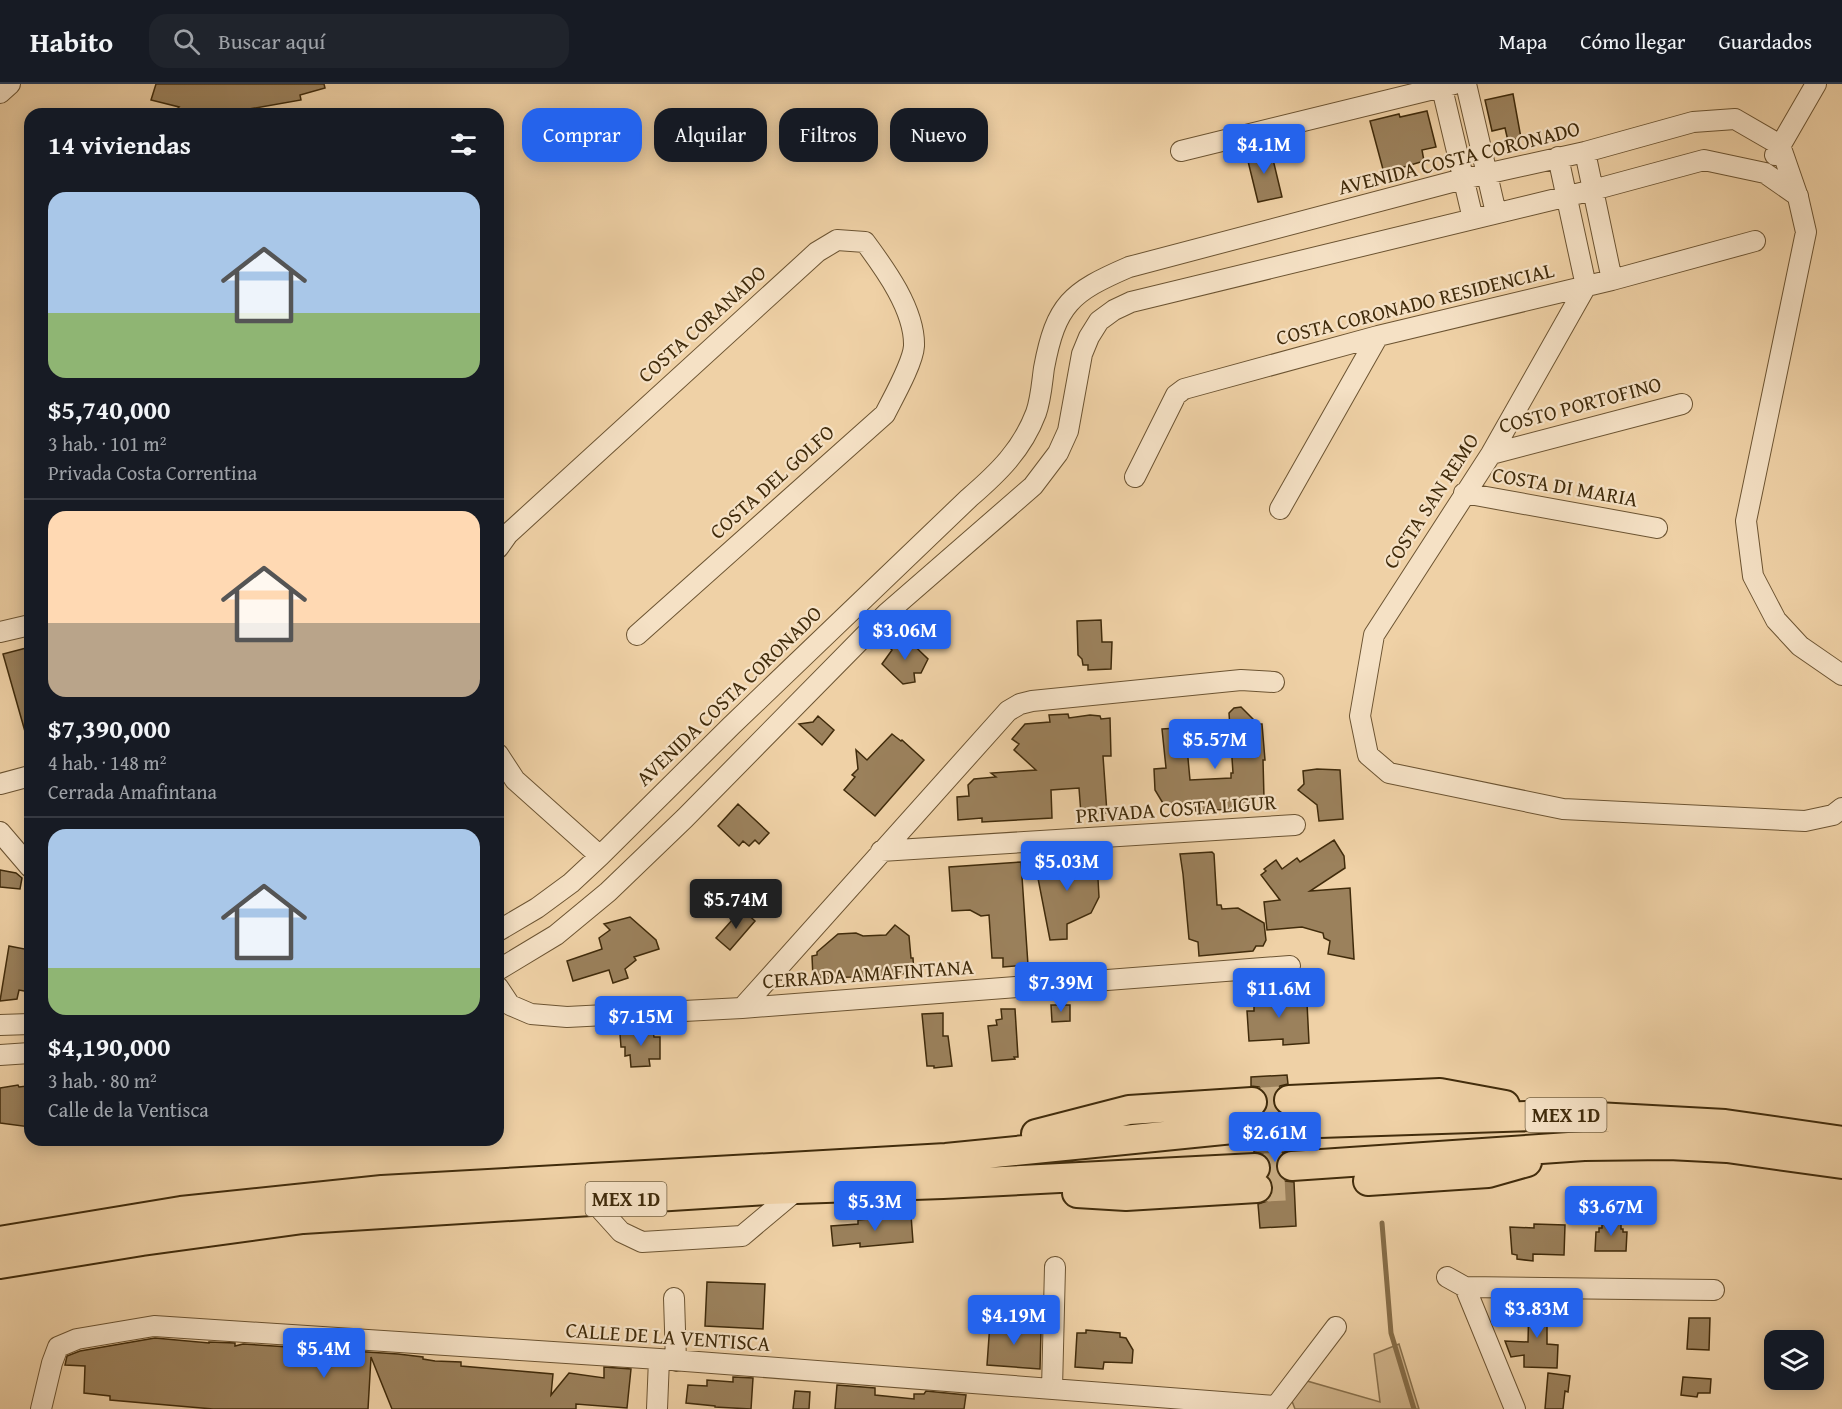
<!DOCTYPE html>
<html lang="es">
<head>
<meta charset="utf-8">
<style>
	:root { --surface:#171b24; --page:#20242c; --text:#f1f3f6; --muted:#9ea1a6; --line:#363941; --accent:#2563eb }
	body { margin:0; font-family:"Gentium Book Plus",serif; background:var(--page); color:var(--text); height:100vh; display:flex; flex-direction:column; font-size:22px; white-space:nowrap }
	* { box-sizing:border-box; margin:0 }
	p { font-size:20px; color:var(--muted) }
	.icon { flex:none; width:33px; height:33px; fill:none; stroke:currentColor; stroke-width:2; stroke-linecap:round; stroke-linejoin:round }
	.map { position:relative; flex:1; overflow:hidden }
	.drawer { position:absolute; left:24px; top:24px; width:480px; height:1038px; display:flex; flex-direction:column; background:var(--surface); border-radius:18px; box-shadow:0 3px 15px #0003 }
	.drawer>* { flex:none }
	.guide { position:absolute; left:522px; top:24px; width:570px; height:54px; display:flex; gap:12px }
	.controls { position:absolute; left:1764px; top:1246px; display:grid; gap:12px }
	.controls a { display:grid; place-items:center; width:60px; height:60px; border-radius:12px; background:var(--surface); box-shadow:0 3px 15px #0003; font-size:30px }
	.price { position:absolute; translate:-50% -51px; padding:0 14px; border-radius:6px; background:var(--accent); color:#fff; font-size:20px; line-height:39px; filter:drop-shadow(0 2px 3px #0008) }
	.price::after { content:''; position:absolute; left:50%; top:36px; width:18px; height:14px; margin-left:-9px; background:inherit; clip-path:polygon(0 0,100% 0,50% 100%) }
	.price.active { background:#222; color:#fff }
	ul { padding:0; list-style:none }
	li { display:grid; align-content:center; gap:12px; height:318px; padding:0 24px }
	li+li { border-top:2px solid var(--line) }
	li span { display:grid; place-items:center; height:186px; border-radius:18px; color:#555 }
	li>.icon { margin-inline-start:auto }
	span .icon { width:108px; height:108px; fill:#fffc; stroke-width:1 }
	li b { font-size:26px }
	h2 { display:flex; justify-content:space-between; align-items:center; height:72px; padding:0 24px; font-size:26px }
	.tag { padding:0 21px; border-radius:18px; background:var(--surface); box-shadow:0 3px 15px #0003; font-size:21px; line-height:54px }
	.tag.active { background:var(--accent); color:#fff }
	header { display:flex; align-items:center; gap:36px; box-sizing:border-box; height:84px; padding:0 30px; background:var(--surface); border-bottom:2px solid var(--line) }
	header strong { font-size:28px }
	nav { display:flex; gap:33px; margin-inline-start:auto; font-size:21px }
	.search { width:420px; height:54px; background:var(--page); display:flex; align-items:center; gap:15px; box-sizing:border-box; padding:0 21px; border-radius:18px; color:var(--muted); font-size:22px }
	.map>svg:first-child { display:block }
</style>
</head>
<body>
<header>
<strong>Habito</strong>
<div class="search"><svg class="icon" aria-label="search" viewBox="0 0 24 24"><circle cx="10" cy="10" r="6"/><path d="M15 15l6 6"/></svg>Buscar aquí</div>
<nav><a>Mapa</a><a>Cómo llegar</a><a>Guardados</a></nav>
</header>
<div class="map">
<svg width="1842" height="1325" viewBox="0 0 1842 1325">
	<rect width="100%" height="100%" fill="#efd1a6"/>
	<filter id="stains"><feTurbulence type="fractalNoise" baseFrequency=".00333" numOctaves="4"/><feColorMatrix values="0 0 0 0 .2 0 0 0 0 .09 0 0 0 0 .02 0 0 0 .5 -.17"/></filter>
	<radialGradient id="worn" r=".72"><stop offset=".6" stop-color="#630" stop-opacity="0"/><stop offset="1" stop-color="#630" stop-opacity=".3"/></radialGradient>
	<!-- green -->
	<path fill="#d1b58c" stroke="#88704c" stroke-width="1.5" d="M1399,1260L1419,1325H1295L1290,1312L1300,1295L1380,1318L1374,1270Z"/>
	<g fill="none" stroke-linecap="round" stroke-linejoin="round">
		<!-- stream -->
		<path stroke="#866d48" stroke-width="5" d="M1382,1139L1391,1249L1414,1325"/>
	</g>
	<!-- building -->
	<path fill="#9b815c" stroke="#402b0b" stroke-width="1.5" d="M156,0H324L325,4L300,11L301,16L238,27V30H171L179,23L151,16Z
		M1513,10L1521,54L1508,57L1505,44L1492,47L1485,16Z
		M1427,27L1436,63L1422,66L1424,77L1384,89L1370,37L1399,30L1400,33Z
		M1270,63L1282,113L1258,118L1246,69Z
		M1101,536L1102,558H1112L1111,585L1088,586V581H1083L1082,575L1078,571L1077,537Z
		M902,550L928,575L921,589H914L915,598L903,600L882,580L892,566L889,563Z
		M30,563V650L26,651L3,570Z
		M1241,623L1258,640H1262L1265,676H1263L1264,714L1250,715V723L1236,725L1196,727L1195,720L1164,721L1155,706L1154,685L1166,684L1162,645L1179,644L1181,654L1186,653L1190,696L1231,694V689H1233L1229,629L1234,624Z
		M1068,630L1069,634L1090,631L1100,632L1101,635L1110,634L1111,672H1103L1107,729L1081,730L1079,704L1051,706L1052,734L982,738V734L958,736L957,713L969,712L968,701L974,695L996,693L991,689L1036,686L1014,666L1019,660L1012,655L1025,640L1050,638L1049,631Z
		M818,632L834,646L822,661L799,640L813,638Z
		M892,650L901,657L902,656L924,676L875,732L844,706L855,693L852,691L858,685L856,666L867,676Z
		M1317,685L1340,686L1343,735L1319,737L1317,721L1298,706L1304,700L1303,687Z
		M738,720L769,749L759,760L755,756L749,762L743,757L739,762L718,742Z
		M1334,756L1344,772L1345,784L1310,807L1350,804L1354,875L1328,870L1330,857L1324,854L1323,849L1302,843L1267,846L1264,818L1280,816L1261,791L1266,787L1264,785L1276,776L1282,785L1297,774L1300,778Z
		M1212,768L1214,770L1217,821H1221L1222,825L1238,824L1264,839L1266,856L1263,862H1256L1253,867L1199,872L1198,858L1189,855L1183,790L1180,770Z
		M1090,773L1097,777L1099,813L1091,829L1067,840V855L1050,856L1035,779Z
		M1021,778L1028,881L1003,883V874H992L989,831L981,832L970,826L952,827L949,783Z
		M0,786L16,789L22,794L20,805L0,803Z
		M742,825L755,837L730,866L716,854Z
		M630,833L656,856L659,865L634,873L636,876L625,885L628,894L613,899L609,886L573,897L567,877L602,865L599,854L610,846L604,840Z
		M895,841L909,852L911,874H913L914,889L853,893L813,894L812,872L817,871V868L838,850L856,849L863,852L886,851Z
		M9,862L30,866V908L19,906L17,915L0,917Z
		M1260,905H1275L1276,913L1294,912L1295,916L1303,915L1304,919H1307L1309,959L1283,961V955L1249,957L1247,927H1254V917H1262Z
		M1051,921H1070V937L1052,938Z
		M1001,925H1015L1018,973H1014L1015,975L992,977L988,942L997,941L996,936L1002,935Z
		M943,929V952H948L952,982L934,984V982H927L922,930Z
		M648,946L653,947L654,953H660V975H649L650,982L631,983L630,971L625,972V963H621L620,950Z
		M1287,991L1288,1000L1280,1002L1274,1009L1273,1017L1278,1028L1274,1033L1273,1041L1275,1049L1281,1054L1290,1056L1291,1066L1282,1069L1278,1074L1276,1083L1279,1092L1285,1097L1294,1098L1296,1142L1260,1144L1258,1120L1267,1117L1271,1112L1273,1102L1269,1093L1271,1084L1269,1076L1263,1070L1254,1068V1060L1262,1057L1268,1049L1269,1041L1263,1030L1267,1025L1268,1018L1265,1008L1259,1003L1251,1002V993Z
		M18,1001L19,1003L27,1002L30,1019V1043L0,1039V1004Z
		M911,1131L913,1158L860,1163V1159L833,1162L831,1142L858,1140V1136Z
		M1602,1135L1621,1136V1145H1623V1148H1627L1626,1167H1595L1596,1148H1599V1144H1602Z
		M1534,1140L1565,1141L1564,1171L1533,1170V1177L1517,1175V1171L1512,1170L1510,1143L1534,1144Z
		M707,1198L765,1200L763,1245L705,1242Z
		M1529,1216H1551L1550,1234H1547V1260L1558,1261L1557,1284L1524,1283V1271L1511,1273L1505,1257L1528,1258Z
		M1689,1234H1710L1709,1266L1687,1265Z
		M990,1239L1027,1241L1028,1245L1041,1247L1040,1285L987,1281Z
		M1086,1246L1120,1249V1253L1126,1254L1133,1266L1132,1279L1104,1278L1103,1285L1075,1283L1077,1249H1086Z
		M155,1254L209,1259V1258L235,1259V1262L243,1260L398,1270L423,1273V1275L435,1277L461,1278V1282L553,1290L551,1311L569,1289L604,1294V1283L631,1285L627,1324L576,1320V1325H392L371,1273L368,1325H213L110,1316V1312L84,1309L85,1282L65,1281L67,1272L80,1267Z
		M1548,1289L1570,1292L1568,1308L1565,1307L1563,1325H1545Z
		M733,1293L753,1294L751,1325L715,1323V1322L686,1319L688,1301L707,1302V1296L733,1298Z
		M1683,1293L1711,1295L1710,1309H1698L1697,1313L1681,1311Z
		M837,1301L875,1304V1311L914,1315V1310H924L926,1307L966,1311L964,1325H835Z
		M795,1307L810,1308L809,1325H793Z"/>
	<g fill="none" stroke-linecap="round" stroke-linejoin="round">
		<!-- highway-tunnel -->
		<path stroke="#ccb087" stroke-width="28" stroke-dasharray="28 14" stroke-linecap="butt" d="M1252,1018L1289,1016
			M1253,1043L1289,1040
			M1255,1084L1292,1082
			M1257,1104L1294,1102"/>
		<defs>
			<path id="minor" d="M1441,0L1473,135
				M1466,0L1496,129
				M0,9L10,0
				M1181,67L1454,0
				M1585,68L1612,196
				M1775,71L1816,0
				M1558,73L1586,202L1491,370L1374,551L1360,632L1368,671L1389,689L1563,725L1805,737L1833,731L1842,724
				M1491,370L1682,320
				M1135,393L1176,311L1184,305L1378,252L1612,196L1755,157
				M1464,409L1657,444
				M1280,425L1378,252
				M498,464L508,450L817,168L837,156L865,158C885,185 915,226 914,262C913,279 893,314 885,330L637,551
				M0,548L30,541
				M498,670L515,696L600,772
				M0,700L30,692
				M0,748L30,783
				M881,767L1295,741
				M498,847L537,824L571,799L600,772L731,642L969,414C998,389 1022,366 1036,329C1041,315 1042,298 1044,284C1056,220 1071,208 1129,183L1463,95L1585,68L1693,38L1735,35L1780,61L1798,113L1806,148L1746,437L1753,492L1776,536L1800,562L1842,591
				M498,886L556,851L608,808L685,734L887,529L1033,402L1058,369L1068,347L1082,270L1089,253L1099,237L1114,226L1131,218L1593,106L1704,76L1765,89L1798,112
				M498,903L510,921L531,930L567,933L742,924L1290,882
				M742,924L1008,627L1020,620L1032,617L1241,596L1274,598
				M0,941L30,940
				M0,971L30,969
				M593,1117L621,1148L642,1158L742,1152L798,1105
				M1447,1193L1465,1203L1515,1325
				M1465,1203L1714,1206
				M674,1214L676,1277
				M1052,1305L1055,1183
				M1276,1322L1336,1243
				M41,1325L52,1279L58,1263L77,1255L154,1242L659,1275L1276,1322
				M657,1325L659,1275"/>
			<path id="highway" d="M1289,1016L1440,1009L1505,1021
				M1289,1040L1560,1031L1725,1040L1842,1057
				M1036,1050L1129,1026L1252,1018
				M1292,1082L1584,1062L1669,1061L1727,1064L1842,1080
				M1368,1097L1488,1089L1527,1078
				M1077,1109L1126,1112L1257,1104
				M0,1157L181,1127L382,1106L946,1074L1253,1043
				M0,1180L142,1157L303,1135L767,1106L943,1100L1255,1084"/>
		</defs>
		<!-- minor casing -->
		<use href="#minor" stroke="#6c5432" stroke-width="22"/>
		<!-- highway casing -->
		<use href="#highway" stroke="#402b0b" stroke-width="32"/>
		<!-- minor -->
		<use href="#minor" stroke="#f5e1c5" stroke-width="20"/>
		<!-- highway -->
		<use href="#highway" stroke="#efd1a6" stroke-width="28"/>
	</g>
	<g text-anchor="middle" stroke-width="4.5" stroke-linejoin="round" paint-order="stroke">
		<!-- shield labels -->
		<g fill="#f5e1c5" stroke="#766243" stroke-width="1.5">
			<rect x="1525.5" y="1014" width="81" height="34" rx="4.5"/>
			<rect x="585.5" y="1098" width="81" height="34" rx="4.5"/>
		</g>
		<g font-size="20" font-weight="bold" fill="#402b0b">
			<text x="1566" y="1038">MEX 1D</text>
			<text x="626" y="1122">MEX 1D</text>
		</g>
		<!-- street labels -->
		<g font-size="21" fill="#402b0b" stroke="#f5e1c5">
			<text transform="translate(1459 74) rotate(-14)" y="7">AVENIDA COSTA CORONADO</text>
			<text transform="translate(1415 220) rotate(-14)" y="7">COSTA CORONADO RESIDENCIAL</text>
			<text transform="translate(702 240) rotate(-42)" y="7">COSTA CORANADO</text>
			<text transform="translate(1580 321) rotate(-15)" y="7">COSTO PORTOFINO</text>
			<text transform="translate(772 398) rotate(-42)" y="7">COSTA DEL GOLFO</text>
			<text transform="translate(1565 403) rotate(10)" y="7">COSTA DI MARIA</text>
			<text transform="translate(1431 417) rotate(-57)" y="7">COSTA SAN REMO</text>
			<text transform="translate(729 612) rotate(-44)" y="7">AVENIDA COSTA CORONADO</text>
			<text transform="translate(1176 725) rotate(-4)" y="7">PRIVADA COSTA LIGUR</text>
			<text transform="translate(868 890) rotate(-4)" y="7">CERRADA AMAFINTANA</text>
			<text transform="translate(668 1253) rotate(4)" y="7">CALLE DE LA VENTISCA</text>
		</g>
	</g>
	<rect width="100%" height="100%" filter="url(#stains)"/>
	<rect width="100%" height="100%" fill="url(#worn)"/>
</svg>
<div class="controls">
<a><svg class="icon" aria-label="layers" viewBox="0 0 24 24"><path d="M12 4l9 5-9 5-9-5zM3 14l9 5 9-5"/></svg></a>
</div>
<b class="price" style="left:1264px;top:91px">$4.1M</b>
<b class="price" style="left:905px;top:577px">$3.06M</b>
<b class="price" style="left:1215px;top:686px">$5.57M</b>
<b class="price" style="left:1067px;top:808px">$5.03M</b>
<b class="price active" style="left:736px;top:846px">$5.74M</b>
<b class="price" style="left:1061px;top:929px">$7.39M</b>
<b class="price" style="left:1279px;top:935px">$11.6M</b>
<b class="price" style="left:641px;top:963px">$7.15M</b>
<b class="price" style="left:1275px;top:1079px">$2.61M</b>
<b class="price" style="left:875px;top:1148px">$5.3M</b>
<b class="price" style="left:1611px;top:1153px">$3.67M</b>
<b class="price" style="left:1537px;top:1255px">$3.83M</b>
<b class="price" style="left:1014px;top:1262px">$4.19M</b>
<b class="price" style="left:324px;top:1295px">$5.4M</b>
<div class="guide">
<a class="tag active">Comprar</a>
<a class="tag">Alquilar</a>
<a class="tag">Filtros</a>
<a class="tag">Nuevo</a>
</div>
<section class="drawer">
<h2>14 viviendas<svg class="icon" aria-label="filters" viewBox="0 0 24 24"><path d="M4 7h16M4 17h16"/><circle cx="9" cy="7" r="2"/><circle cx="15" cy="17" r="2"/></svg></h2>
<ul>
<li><span style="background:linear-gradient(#a9c7e8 65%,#8fb573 0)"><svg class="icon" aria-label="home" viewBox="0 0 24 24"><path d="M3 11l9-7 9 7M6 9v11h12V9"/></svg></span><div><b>$5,740,000</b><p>3 hab. · 101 m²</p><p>Privada Costa Correntina</p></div></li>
<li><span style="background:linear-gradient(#ffd9b3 60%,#b9a48a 0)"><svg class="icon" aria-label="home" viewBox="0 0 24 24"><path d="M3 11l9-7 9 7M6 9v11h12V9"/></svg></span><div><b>$7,390,000</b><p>4 hab. · 148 m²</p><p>Cerrada Amafintana</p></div></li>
<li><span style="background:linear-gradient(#a9c7e8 75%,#8fb573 0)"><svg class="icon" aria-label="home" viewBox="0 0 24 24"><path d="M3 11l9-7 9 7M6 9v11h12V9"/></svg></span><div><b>$4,190,000</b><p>3 hab. · 80 m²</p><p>Calle de la Ventisca</p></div></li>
</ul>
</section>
</div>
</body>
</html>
